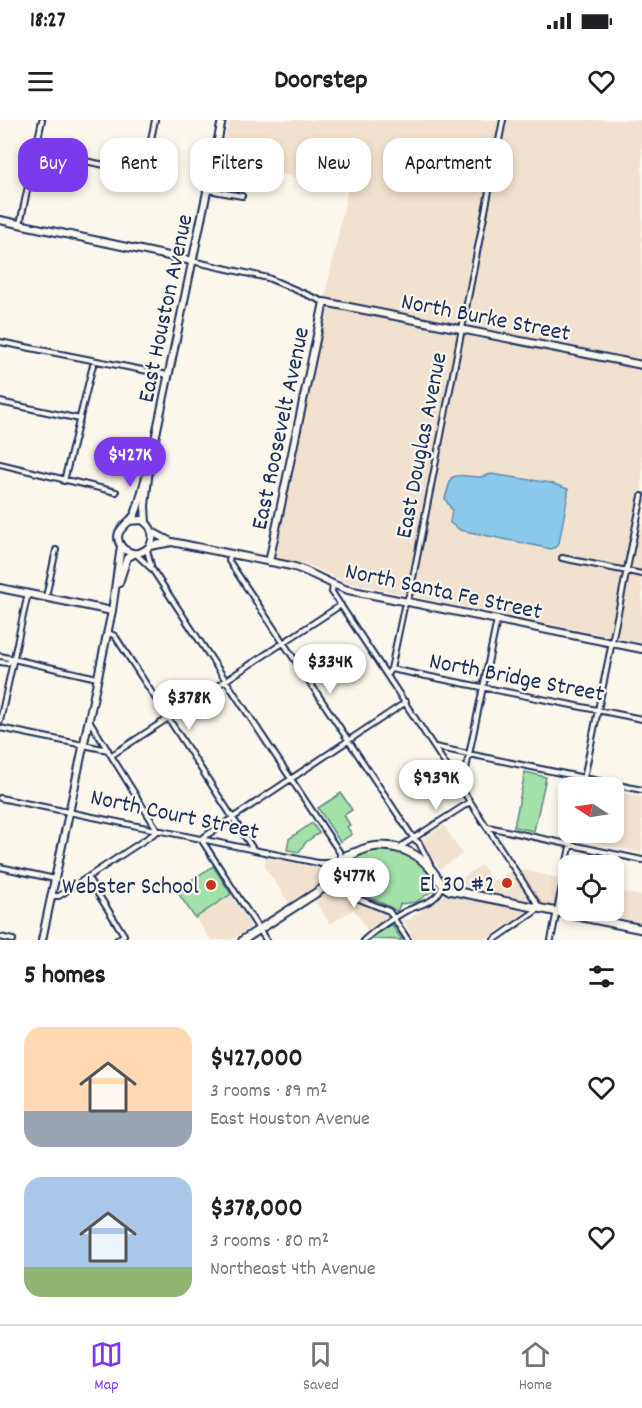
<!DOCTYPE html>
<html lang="en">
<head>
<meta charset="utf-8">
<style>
	:root { --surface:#fff; --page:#f2f2f2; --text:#202124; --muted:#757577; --line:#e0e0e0; --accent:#7c3aed }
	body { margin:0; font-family:Dekko,sans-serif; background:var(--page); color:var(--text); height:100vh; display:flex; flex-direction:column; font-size:22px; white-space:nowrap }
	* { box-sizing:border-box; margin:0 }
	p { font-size:20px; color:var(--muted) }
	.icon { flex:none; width:33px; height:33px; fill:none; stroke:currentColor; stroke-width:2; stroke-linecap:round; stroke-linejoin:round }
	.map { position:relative; height:820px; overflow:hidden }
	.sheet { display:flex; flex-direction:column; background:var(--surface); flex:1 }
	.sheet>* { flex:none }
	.top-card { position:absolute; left:18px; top:18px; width:606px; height:54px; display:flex; gap:12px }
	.needle { width:39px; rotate:282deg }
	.controls { position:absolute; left:558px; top:657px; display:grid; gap:12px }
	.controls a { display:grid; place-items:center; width:66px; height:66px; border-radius:12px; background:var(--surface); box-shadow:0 3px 9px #0003; font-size:30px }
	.price { position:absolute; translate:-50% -51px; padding:0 14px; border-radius:21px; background:#fff; color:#222; font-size:20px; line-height:39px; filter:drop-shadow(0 2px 3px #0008) }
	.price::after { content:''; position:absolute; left:50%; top:36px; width:18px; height:14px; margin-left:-9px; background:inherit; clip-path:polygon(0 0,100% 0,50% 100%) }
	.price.current { background:var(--accent); color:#fff }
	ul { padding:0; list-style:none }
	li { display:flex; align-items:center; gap:18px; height:150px; padding:0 24px }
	li span { display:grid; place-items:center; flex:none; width:168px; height:120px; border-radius:18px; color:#555 }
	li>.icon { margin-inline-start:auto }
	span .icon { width:72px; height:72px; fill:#fffc; stroke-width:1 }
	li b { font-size:26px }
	h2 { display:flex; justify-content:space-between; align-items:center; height:72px; padding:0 24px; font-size:26px }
	.chip { padding:0 21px; border-radius:18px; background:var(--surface); box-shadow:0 3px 9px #0003; font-size:21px; line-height:54px }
	.chip.current { background:var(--accent); color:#fff }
	.status { display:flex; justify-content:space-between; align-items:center; height:42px; padding:0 30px; background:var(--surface); direction:ltr }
	.status svg { height:16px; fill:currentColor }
	header { display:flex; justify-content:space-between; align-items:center; height:78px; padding:0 24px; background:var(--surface); font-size:27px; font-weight:700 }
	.tab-bar { display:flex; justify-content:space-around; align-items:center; height:84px; border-top:2px solid var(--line); background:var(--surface); font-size:16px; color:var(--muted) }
	.tab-bar a { display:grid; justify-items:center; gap:3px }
	.tab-bar .current { color:var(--accent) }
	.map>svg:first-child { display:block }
</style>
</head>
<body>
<div class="status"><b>18:27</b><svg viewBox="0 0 49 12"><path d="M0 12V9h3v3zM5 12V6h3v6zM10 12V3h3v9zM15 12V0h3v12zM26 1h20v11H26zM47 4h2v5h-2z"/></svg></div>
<header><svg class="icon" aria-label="menu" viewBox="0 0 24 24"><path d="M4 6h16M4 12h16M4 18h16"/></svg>Doorstep<svg class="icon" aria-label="heart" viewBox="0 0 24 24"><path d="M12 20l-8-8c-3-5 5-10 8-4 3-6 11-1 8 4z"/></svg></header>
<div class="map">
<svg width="642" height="820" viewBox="0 0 642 820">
	<rect width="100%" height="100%" fill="#fbf7ec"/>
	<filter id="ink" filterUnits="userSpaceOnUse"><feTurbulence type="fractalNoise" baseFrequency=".0167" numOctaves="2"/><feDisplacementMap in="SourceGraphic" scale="12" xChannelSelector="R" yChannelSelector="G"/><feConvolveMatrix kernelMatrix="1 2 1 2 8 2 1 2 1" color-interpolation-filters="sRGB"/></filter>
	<g filter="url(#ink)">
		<!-- built -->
		<path fill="#f1e2cf" d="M229,0H642V523L344,462L311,446L277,438L275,435L327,190L325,177L348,68L220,42Z
			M614,671L642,677V733L580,720L581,713L614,712Z
			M444,705L462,734L440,749L420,721Z
			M265,737L330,751L332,756L289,783L265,747Z
			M482,745L493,761L510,752L523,750L568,760V788L452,764Z
			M336,765L359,784L384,793L389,799L388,801L369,813L354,789L330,804L314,779Z
			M614,770L642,776V804L578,791L614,790Z
			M442,771L453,776L524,790L525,793L484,820H414L401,798L408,800L422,790L420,788L439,780L444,775Z
			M231,774L250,805V808L231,820H211L195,798Z"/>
		<!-- green -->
		<path fill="#a3e1a8" stroke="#5f8883" stroke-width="1.5" d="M525,652L546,657L534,711L514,707Z
			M341,673L352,690L344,695L350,705L347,707L352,714L340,722L318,688Z
			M312,703L319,713L306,722L299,732L287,730L289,719Z
			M377,730C403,731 431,741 439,770L437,773L432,771L416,782L400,784L397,792C386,781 331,769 345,747C352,735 363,732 377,730Z
			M213,746L231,774L195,798L176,770Z
			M390,805H392L402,820L370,819Z"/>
		<!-- water -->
		<path fill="#8bc9eb" stroke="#5e8bb3" stroke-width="1.5" d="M491,354L551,363L568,369V374L559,423L556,427L551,429L460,410L450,403L452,390L445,379L451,358C465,351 474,362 491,354Z"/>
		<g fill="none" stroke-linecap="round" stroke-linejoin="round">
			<defs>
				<path id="street" d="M36,31L144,53L155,0
					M208,70L242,76
					M20,104L42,0
					M192,141L268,158L324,182
					M0,222L168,255
					M0,282L80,299
					M0,344L116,372
					M64,361L94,241
					M147,430L151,445
					M136,434L152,449L340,733V747
					M230,434L229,441L414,719L419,723L430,744
					M562,438L642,454
					M333,465L332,472L540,788L494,820
					M46,477L56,430
					M107,512L115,516L253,729
					M0,536L97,558
					M0,542L7,543L13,540
					M391,549L404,487L410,473L503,0
					M387,554L391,549L642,599
					M0,601L28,473
					M0,608L108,630
					M435,627L642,670
					M112,635L341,485
					M462,668L497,500
					M582,668L642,376
					M0,678L318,743L333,749L338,754
					M488,707L642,740
					M400,727L470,682
					M318,743H334L346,734L355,731
					M0,747L55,759
					M88,758L124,815L117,820
					M339,759L345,767L359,779L389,791L408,820
					M52,776H59L158,711L89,600
					M0,817L13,820
					M266,820L201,719L406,582
					M364,820C375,810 390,800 404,792C418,784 437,784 442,766
					M551,820L573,712"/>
				<path id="secondary" d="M0,100L192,141
					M129,401L142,400C152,406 155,416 150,426C145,431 140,434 133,433C128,432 124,430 121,426C111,410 129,405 135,394C140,383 142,369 146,357
					M146,403L145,386L149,348L222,0
					M152,412L171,422
					M150,426L172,422L291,446C311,451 328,464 348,470L642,529
					M269,442L324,182L642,245
					M119,463L127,438L134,434
					M0,468L112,491
					M42,820L112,491L121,426"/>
				<path id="primary" d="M243,820L339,758C339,746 347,737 357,732C382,720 413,727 431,749C437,756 440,765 449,770L642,809"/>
			</defs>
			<!-- street casing -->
			<use href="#street" stroke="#1b2f5e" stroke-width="8"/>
			<!-- secondary casing -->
			<use href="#secondary" stroke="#1b2f5e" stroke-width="10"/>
			<!-- primary casing -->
			<use href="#primary" stroke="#1b2f5e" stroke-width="11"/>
			<!-- street -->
			<use href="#street" stroke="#fbf7ec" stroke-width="4"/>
			<!-- secondary -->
			<use href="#secondary" stroke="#fbf7ec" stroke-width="6"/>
			<!-- primary -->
			<use href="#primary" stroke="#fbf7ec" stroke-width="7"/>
		</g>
	</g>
	<!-- markers -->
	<g fill="#c8321e" stroke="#fbf7ec" stroke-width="2">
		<circle cx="507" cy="763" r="6"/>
		<circle cx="211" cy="765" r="6"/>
	</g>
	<g text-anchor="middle" stroke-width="4.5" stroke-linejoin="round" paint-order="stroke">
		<!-- street labels -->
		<g font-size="24" fill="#1b2f5e" stroke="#fbf7ec">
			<text transform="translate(164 188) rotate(-78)" y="8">East Houston Avenue</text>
			<text transform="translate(486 196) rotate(11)" y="8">North Burke Street</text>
			<text transform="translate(279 308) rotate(-78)" y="8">East Roosevelt Avenue</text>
			<text transform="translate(420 325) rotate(-79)" y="8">East Douglas Avenue</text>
			<text transform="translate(444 470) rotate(12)" y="8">North Santa Fe Street</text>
			<text transform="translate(517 556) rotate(11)" y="8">North Bridge Street</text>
			<text transform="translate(175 693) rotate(12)" y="8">North Court Street</text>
		</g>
		<!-- poi labels -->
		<g font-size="24" fill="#1b2f5e" stroke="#fbf7ec" text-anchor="end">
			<text x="495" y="771">El 30 #2</text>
			<text x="199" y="773">Webster School</text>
		</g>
	</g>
</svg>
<div class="controls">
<a><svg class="needle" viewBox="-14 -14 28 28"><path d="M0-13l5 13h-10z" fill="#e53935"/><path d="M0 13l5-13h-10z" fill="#757577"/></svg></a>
<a><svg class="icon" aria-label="locate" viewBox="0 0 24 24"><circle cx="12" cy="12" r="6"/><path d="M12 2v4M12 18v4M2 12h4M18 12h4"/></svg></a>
</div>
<b class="price current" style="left:130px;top:368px">$427K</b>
<b class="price" style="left:330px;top:575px">$334K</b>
<b class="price" style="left:189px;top:611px">$378K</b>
<b class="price" style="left:436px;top:691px">$939K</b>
<b class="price" style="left:354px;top:789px">$477K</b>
<div class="top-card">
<a class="chip current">Buy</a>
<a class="chip">Rent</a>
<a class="chip">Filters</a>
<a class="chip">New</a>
<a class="chip">Apartment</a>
</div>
</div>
<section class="sheet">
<h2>5 homes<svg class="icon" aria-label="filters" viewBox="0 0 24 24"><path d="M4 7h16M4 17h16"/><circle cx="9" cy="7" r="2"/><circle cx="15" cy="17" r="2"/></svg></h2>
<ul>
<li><span style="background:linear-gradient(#ffd9b3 70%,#9aa5b1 0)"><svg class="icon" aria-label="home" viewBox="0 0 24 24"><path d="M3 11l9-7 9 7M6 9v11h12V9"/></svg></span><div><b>$427,000</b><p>3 rooms · 89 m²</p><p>East Houston Avenue</p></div><svg class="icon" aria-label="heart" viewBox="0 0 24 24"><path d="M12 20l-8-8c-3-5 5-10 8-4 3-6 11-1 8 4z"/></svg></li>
<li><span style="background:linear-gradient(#a9c7e8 75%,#8fb573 0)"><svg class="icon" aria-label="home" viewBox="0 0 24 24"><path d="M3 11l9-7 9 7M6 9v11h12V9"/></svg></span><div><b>$378,000</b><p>3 rooms · 80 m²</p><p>Northeast 4th Avenue</p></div><svg class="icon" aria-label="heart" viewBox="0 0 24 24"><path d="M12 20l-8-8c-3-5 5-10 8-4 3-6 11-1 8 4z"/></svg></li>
</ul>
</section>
<nav class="tab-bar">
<a class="current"><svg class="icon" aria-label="map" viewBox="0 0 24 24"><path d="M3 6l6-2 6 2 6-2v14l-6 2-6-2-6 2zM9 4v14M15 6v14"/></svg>Map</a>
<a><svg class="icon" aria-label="saved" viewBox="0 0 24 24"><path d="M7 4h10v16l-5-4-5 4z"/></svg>Saved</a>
<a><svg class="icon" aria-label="home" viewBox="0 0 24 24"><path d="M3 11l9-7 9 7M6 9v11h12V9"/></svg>Home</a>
</nav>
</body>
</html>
